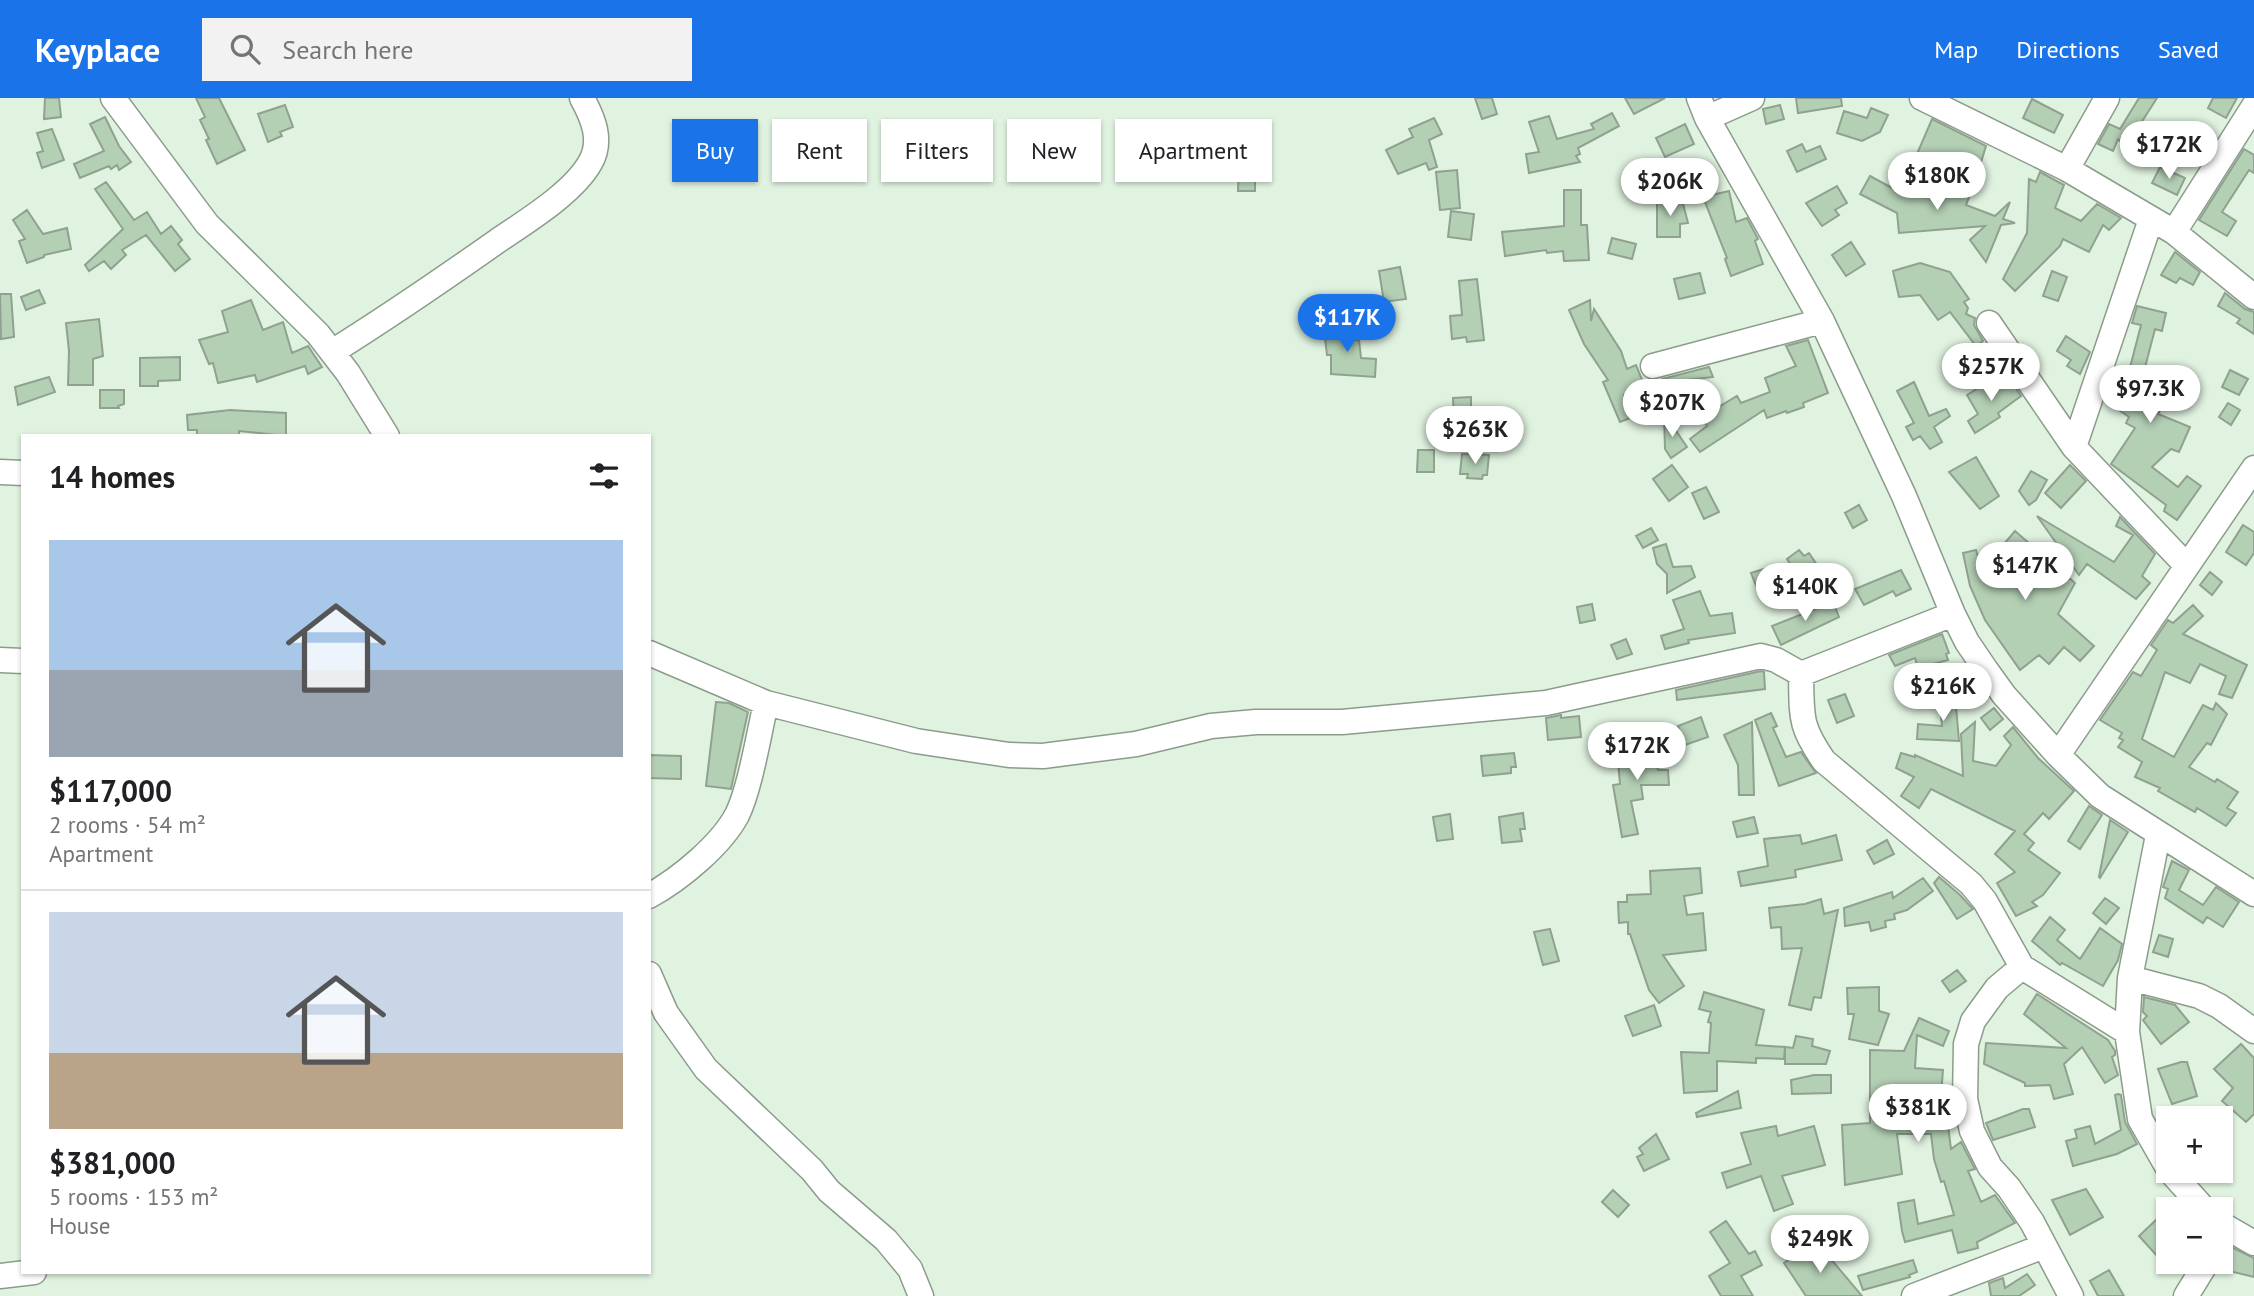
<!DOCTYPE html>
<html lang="en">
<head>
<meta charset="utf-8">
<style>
	:root { --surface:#fff; --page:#f2f2f2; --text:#202124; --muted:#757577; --line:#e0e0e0; --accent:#1a73e8 }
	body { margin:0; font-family:"PT Sans",sans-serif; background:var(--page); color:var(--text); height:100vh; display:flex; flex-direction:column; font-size:26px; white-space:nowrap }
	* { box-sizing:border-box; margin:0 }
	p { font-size:23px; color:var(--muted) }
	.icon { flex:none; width:38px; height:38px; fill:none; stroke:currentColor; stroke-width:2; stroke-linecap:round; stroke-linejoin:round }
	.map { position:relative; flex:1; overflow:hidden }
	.details { position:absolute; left:21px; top:336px; width:630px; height:840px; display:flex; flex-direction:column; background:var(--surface); border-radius:0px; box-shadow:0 2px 5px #0004 }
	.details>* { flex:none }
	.banner { position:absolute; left:672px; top:21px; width:665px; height:63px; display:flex; gap:14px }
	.controls { position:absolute; left:2156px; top:1008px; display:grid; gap:14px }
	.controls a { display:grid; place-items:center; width:77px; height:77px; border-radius:0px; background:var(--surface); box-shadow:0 2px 5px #0004; font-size:35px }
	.price { position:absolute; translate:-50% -60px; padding:0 16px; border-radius:24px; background:#fff; color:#222; font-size:23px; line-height:46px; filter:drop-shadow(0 2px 4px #0008) }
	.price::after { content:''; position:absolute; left:50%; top:42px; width:21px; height:16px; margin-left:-10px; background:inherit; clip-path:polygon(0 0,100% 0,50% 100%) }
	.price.on { background:var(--accent); color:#fff }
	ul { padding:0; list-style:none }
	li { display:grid; align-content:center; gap:14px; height:371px; padding:0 28px }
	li+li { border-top:2px solid var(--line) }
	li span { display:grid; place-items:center; height:217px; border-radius:0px; color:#555 }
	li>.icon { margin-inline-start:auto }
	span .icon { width:126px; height:126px; fill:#fffc; stroke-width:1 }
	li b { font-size:30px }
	h2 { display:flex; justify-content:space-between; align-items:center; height:84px; padding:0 28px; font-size:30px }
	.tag { padding:0 24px; border-radius:0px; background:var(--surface); box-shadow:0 2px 5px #0004; font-size:24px; line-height:63px }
	.tag.on { background:var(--accent); color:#fff }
	header { display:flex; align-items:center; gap:42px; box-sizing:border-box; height:98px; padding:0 35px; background:var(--accent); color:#fff }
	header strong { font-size:33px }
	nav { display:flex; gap:38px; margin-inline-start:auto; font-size:24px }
	.search { width:490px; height:63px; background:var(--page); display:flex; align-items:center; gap:18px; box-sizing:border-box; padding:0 24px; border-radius:0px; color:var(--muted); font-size:26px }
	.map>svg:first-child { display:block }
</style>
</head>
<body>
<header>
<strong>Keyplace</strong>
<div class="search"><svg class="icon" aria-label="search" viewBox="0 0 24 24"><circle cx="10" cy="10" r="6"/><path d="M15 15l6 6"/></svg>Search here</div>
<nav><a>Map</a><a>Directions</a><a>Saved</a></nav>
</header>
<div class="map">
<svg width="2254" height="1198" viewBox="0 0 2254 1198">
	<rect width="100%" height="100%" fill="#e0f2e0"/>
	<!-- building -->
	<path fill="#b3cfb4" stroke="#90a190" stroke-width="2" d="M45,0H59L61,19L44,21Z
		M196,0H219L245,52L217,66L206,42L209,41L200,22L205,19Z
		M1475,0H1492L1497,16L1482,21Z
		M1625,0H1665L1634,16Z
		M1796,0H1841L1842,8L1798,15Z
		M2139,0H2157L2134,36L2153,54L2142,65L2118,41L2113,53L2098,46L2109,26L2120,31Z
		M2213,0H2237L2226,20L2208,10Z
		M2032,1L2063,17L2054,35L2023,20Z
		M285,7L293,29L280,34L282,38L268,44L258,16Z
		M1780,7L1784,21L1766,26L1763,11Z
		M1871,10L1888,17L1880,34L1862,43L1837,35L1844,13L1867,20Z
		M1612,15L1619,28L1578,50L1580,56L1576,58L1580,64L1529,75L1526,56L1539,54L1529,24L1549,18L1557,41L1594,31L1591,26Z
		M105,19L119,48L131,64L119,72L117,67L111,71L109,68L80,80L74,66L104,53L90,26Z
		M1434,20L1442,36L1429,42L1437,69L1429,72L1426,65L1398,76L1386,52L1413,39L1409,31Z
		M1932,21L1986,48L1974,87L1914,63Z
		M1685,26L1694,46L1665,59L1656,40Z
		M52,31L64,62L42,70L37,55L43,53L37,35Z
		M1802,46L1806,54L1820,48L1826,61L1797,74L1787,53Z
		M2244,51L2254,57V75L2249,72L2222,114L2236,123L2227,138L2199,122Z
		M1239,68H1255V93H1238Z
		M2160,69L2185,80L2177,97L2152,85Z
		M1457,72L1460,110L1440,112L1436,74Z
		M2040,74L2064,87L2055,110L2081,123L2097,106L2121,120L2109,132L2103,127L2089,154L2063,141L2060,148L2015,193L2003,181L2027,135L2029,81L2036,84Z
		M1870,78L1892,90L1972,92L1966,107L1995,118L2010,104L2003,121L2015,125L2001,127L1986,164L1970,142L1985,128L1899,135L1897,115L1860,96Z
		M106,84L134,122L147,114L161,136L171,128L182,142L178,146L190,161L175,173L146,137L122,152L126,157L111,171L104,163L89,173L85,167L123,131L95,91Z
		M1837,88L1847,105L1835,112L1839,117L1822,128L1806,105Z
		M1564,92H1581V127H1587L1589,162L1564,163L1563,153L1547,155L1546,152L1505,158L1502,134L1564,128Z
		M1729,93L1736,124L1747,120L1758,141L1755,143L1763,166L1731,178L1725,161L1727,160L1703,99Z
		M1657,102H1682L1688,125L1680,126V139H1657Z
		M27,112L43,136L67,130L71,151L44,157V159L27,165L19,143L25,141L13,122Z
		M1451,113L1474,116L1471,142L1448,139Z
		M1612,140L1636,146L1632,161L1608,155Z
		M1851,144L1865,166L1846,178L1832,157Z
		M2175,154L2200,174L2193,187L2180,180L2176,185L2161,177Z
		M1920,165L1950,174L1969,201L1964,204L1968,210L1966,216L1975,220L1974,227L1983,243L1976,248L1950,214L1938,222L1920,197L1899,199L1893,173Z
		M1400,169L1406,201L1384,204L1379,173Z
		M2052,173L2067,179L2058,203L2043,198Z
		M1700,175L1705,195L1679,201L1674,181Z
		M1477,181L1484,242L1467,244L1466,239L1452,241L1450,218L1462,217L1459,183Z
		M39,192L45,205L26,212L21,199Z
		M2225,195L2245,211L2254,214V236L2237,225L2240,221L2218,208Z
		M0,196H11L14,239L1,241Z
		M251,202L263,232L283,224L292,255L308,248L322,269L308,276L305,268L257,284L255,277L218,285L213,265L209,266L199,242L228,234L222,213Z
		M1590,202L1591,223L1594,211L1621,253L1627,271L1636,267L1645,289L1624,297L1633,319L1620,324L1603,284L1608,282L1584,246L1569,212Z
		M2137,208L2166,215L2162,233L2155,231L2142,281L2169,296L2158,316L2190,329L2179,354L2171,351L2152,369L2178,389L2187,378L2201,388L2177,422L2164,413L2166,407L2111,366L2135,330L2126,325L2129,319L2110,306L2127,281L2141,227L2132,225Z
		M99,221L103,258L93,261V287H68L69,253L66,225Z
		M1352,229L1354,242H1359L1361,260L1376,261L1375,279L1331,276V257H1327L1324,232Z
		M2066,238L2090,254L2080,276L2067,268L2071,262L2057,253Z
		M1808,242L1828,295L1803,305L1804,309L1787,315L1786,313L1767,320L1764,312L1700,354L1690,341L1707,328L1702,319L1737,298L1741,305L1770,294L1765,280L1796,268L1786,248Z
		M180,259V282L158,283V288H140V260Z
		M1709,269L1713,279L1680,283L1682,309L1668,310L1666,289H1662V281Z
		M2230,272L2248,281L2239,297L2222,289Z
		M49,279L55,294L18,307L15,289Z
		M2008,279L2021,298L1998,315L2000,319L1975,335L1968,323L1978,316L1967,297L1983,287L1987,293Z
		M1914,284L1929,318L1946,311L1950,318L1934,329L1942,344L1930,351L1920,338L1913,342L1906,329L1914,325L1897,293Z
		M100,292H124V306L118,308L119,310H100Z
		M1471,299V320L1454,321L1453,300Z
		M2228,305L2240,312L2231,327L2219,319Z
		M230,312L286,315V338L239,333V338H197V332H188L187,317Z
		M1664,315L1687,349L1671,360L1665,351Z
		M1418,352H1434V374H1417Z
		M1462,356L1489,357L1487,377H1483L1482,381L1467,380L1468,376H1460Z
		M1976,359L1999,398L1980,411L1949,374Z
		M1672,367L1688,389L1669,403L1653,381Z
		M2070,367L2086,383L2061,410L2045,395Z
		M2031,373L2047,382L2036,402L2029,407L2019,393Z
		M1706,389L1719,414L1704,421L1692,395Z
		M1859,407L1867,422L1853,430L1845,415Z
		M2037,418L2114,464L2133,437L2116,428L2120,419L2155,456L2142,478L2150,485L2136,501L2087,466L2079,477Z
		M2243,427L2254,434V455L2246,467L2226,454Z
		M1651,430L1658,442L1643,450L1636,438Z
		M2015,433L2075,485L2058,516L2094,548L2080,563L2064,549L2049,566L2039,557L2020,572L1985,522L1970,488L1963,455L1976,452L1982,472Z
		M1666,446L1673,469L1691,468L1695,479L1667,495V476L1657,466L1653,450Z
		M1799,452L1804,458L1809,455L1819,470L1800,481L1787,461Z
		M1767,470L1773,487L1758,493L1751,475Z
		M1901,472L1911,491L1896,498L1893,493L1864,507L1855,491Z
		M2210,474L2222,484L2212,497L2200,487Z
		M1700,493L1710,518L1732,515L1735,535L1688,542L1689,545L1665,551L1661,538L1684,531L1673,502Z
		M1833,504L1839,519L1781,547L1772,528Z
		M1592,506L1595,522L1580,525L1577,509Z
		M2193,507L2203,518L2183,536L2247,567L2232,600L2219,596L2226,578L2200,566L2190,585L2165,574L2142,641L2174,659L2203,607L2213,612L2216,605L2227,616L2211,647L2207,645L2189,669L2215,684L2217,681L2238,694L2227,710L2236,715L2226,728L2197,710L2195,714L2158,693L2160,690L2135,679L2142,664L2118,649L2123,642L2119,640L2122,635L2100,622L2133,574L2141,578L2157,552L2151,547L2168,522L2173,525Z
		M1942,536L1949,555L1946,556L1948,562L1918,570L1915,560L1895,568L1889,557Z
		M1626,541L1632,556L1617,561L1611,547Z
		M1761,573L1764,574L1765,591L1677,602L1676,592Z
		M1845,596L1854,618L1837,625L1828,602Z
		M1955,597L1959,643L1917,641L1918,626L1942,628L1939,598Z
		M716,604L729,605L748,614L731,691L706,688Z
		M1994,610L2003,621L1990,632L1981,620Z
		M1771,615L1777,628L1773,630L1786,659L1801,654L1816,675L1779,688L1755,622Z
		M1561,617V620L1579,618L1581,639L1548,642L1546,620Z
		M1701,619L1708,639L1685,647L1678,628Z
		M1752,624L1754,697H1739L1738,667L1724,637Z
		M1975,624L1973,663L1996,668L2011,647L2004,638L2013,629L2038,660L2074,693L2049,721L2043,715L2024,736L2034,745L2028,752L2060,775L2043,797L2032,804L2037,808L2016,818L1997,785L2015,774L1995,756L2015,733L1931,691L1919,710L1901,698L1914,679L1896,670L1901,655L1915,659V657L1963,678L1961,636Z
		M1651,636L1658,672H1668L1669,687H1641L1643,701L1631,703L1638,736L1622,739L1613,687L1620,686L1618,663L1639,661L1635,639Z
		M1514,655L1516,669H1511V675L1483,678L1481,658Z
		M649,657L681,658V681L649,680Z
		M2089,708L2102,717L2080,751L2068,743Z
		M1523,715L1525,731H1520L1522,743L1502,745L1499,719Z
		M1450,716L1453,741L1437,743L1433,719Z
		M1754,719L1758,735L1737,739L1733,724Z
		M2110,722L2128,734L2100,780L2099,779Z
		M1800,737L1802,746L1836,737L1842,762L1795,772L1796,779L1741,788L1738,774L1768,768L1764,741Z
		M1887,742L1894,756L1874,766L1867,753Z
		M2172,763L2189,772L2179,792L2203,807L2216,789L2239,804L2223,829L2207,819L2203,825L2165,800L2168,791L2163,789Z
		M1700,770L1702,795L1684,798L1687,817L1703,815L1706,852L1663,857L1684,888L1659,905L1649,892L1630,836H1628V824L1619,825L1618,804H1627V797L1651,796L1650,773Z
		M1939,779L1960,797L1973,811L1957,821L1934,785Z
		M1923,780L1933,793L1907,812L1894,816L1895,821L1885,823L1886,829L1871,833L1869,824L1845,828L1844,810L1892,794L1893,800Z
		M2105,800L2119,810L2106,826L2093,815Z
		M1821,801L1824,816L1838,812L1821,900L1814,899L1811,912L1789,907L1802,850L1782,851L1781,829L1771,830L1769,810L1805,806Z
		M2050,819L2065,832L2057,842L2080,861L2100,830L2122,846L2118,862L2103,888L2062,865L2060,867L2032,843Z
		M1550,831L1559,863L1543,867L1534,834Z
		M2159,837L2173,841L2168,859L2153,854Z
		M1957,872L1966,883L1950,894L1942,883Z
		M1879,889V913L1889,916L1878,947L1849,941L1854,916H1848L1847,890Z
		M1704,894L1764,912L1756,947L1785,949L1784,961L1756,960V965L1717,963V993L1684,995L1681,954L1709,955L1711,925L1708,924L1711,914L1699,911Z
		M2037,896L2108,942L2115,953V957L2112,959L2118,977L2105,985L2082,949L2064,966L2073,996L2054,1001L2050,987L2025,988V985L1984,966L1986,945L2066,950L2024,916Z
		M2144,899L2175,907L2189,924L2161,946L2143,922L2147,918L2143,914Z
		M1654,907L1661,928L1633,938L1625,918Z
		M1919,920L1949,933L1943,948L1917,937L1915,970L1943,972L1939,1022L1947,1020L1951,1051L1961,1044L1975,1071L1968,1073L1981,1104L1995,1097L2015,1125L1977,1144L1978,1150L1958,1155L1952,1132L1905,1144L1902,1133L1898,1105L1914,1102L1918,1126L1954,1117L1944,1083L1941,1084L1934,1061L1931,1036H1897L1902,1076L1845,1087L1842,1027L1870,1025V952L1904,953Z
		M1796,938L1813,941L1812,948L1830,953L1826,966H1785V949L1793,950Z
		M2241,946L2254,960V1016L2246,1024L2222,1003L2233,990L2214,971Z
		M2181,964H2187L2197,998L2172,1006L2158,971Z
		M1814,977H1831V995L1792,996L1791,982Z
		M1738,993L1741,1010L1697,1019L1696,1015Z
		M2118,996L2121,997L2125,1024L2137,1046L2117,1056L2073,1068L2066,1043L2077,1040L2075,1032L2090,1028L2095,1046L2121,1032L2115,997Z
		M2023,1011H2029L2035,1029L1993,1042L1986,1025Z
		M1776,1028L1778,1038L1814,1028L1825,1067L1782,1078L1793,1106L1774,1113L1761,1078L1727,1090L1722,1075L1751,1066L1741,1035Z
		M1656,1036L1669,1061L1644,1073L1637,1059L1643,1056L1639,1050Z
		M2086,1091L2103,1119L2070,1137L2052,1102Z
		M1613,1092L1629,1107L1618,1119L1602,1104Z
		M1854,1120L1860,1138L1846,1143L1838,1122Z
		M2157,1121L2168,1134V1170L2139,1138Z
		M1726,1123L1749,1156L1755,1153L1762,1167L1741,1178L1753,1198H1721L1709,1178L1730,1165L1710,1134Z
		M1819,1147L1862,1198H1806L1784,1165L1799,1155L1803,1160Z
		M2227,1147L2254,1160V1179L2221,1171Z
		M1913,1162L1917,1174L1909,1177L1910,1179L1863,1192L1858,1178Z
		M2109,1172L2124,1198H2098L2090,1183Z
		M2027,1176L2035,1187L2019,1198H1991L1989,1185L2003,1180L2005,1190Z"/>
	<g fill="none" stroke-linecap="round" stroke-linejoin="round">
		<defs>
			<path id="minor" d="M113,0L207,126L318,236L348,275L387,338
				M1699,0L1707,20L1822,223L1904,398L1953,516L1967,544L1986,572L2004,597L2058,657L2100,698L2254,796
				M1922,0L2067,71L2174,134L2254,199
				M1707,20L1752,0
				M2067,71L2107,0
				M2174,134L2254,8
				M1989,225L2074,349L2186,467
				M332,254C388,219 442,182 496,144C525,124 572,96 590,65C603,43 593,20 582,0
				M1653,268L1822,223
				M2074,349L2151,121
				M0,374L23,375
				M649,555L766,605L916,643L1009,657L1043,658L1136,646L1211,628L1256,624H1342L1546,605L1761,558L1776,562L1801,576L1953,516
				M0,562L23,563
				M1801,576C1802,619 1799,627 1824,663L1971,786L1985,803L2022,869L2127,934
				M2058,657L2254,370
				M2158,737L2130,880L2127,934L2140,1021L2168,1070
				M649,798C680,781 721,747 737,717C750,691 759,635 766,605
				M2022,869L1997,890L1973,923L1966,946L1965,1001L1972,1033L1990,1069L2009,1090L2032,1124L2071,1198
				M649,876L666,915L706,971L812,1072L829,1093L886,1142L910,1171L921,1198
				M2130,880L2199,898L2219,908L2254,933
				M2170,1073L2204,1111
				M2221,1126L2254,1145
				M0,1178L34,1174
				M1914,1198L2044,1148
				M2186,1198L2207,1164"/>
		</defs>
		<!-- minor casing -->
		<use href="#minor" stroke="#8b9c8b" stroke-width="27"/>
		<!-- minor -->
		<use href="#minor" stroke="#fff" stroke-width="24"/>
	</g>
</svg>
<div class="controls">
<a>+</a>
<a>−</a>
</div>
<b class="price" style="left:2169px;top:83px">$172K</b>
<b class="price" style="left:1937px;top:114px">$180K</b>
<b class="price" style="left:1670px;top:120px">$206K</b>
<b class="price on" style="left:1347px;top:256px">$117K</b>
<b class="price" style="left:1991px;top:305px">$257K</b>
<b class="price" style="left:2150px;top:327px">$97.3K</b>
<b class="price" style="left:1672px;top:341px">$207K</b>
<b class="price" style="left:1475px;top:368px">$263K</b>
<b class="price" style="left:2025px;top:504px">$147K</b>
<b class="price" style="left:1805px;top:525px">$140K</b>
<b class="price" style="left:1943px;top:625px">$216K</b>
<b class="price" style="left:1637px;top:684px">$172K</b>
<b class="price" style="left:1918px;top:1046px">$381K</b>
<b class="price" style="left:1820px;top:1177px">$249K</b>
<div class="banner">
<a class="tag on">Buy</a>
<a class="tag">Rent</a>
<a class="tag">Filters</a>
<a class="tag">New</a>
<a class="tag">Apartment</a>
</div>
<section class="details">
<h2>14 homes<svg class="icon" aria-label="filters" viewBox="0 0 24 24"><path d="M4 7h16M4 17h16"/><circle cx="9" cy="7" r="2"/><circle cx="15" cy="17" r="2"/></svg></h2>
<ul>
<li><span style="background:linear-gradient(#a9c7e8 60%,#9aa5b1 0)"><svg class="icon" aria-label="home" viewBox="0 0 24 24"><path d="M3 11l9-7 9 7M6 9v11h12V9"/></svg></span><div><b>$117,000</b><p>2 rooms · 54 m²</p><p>Apartment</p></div></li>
<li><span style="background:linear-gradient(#c9d6e8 65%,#b9a48a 0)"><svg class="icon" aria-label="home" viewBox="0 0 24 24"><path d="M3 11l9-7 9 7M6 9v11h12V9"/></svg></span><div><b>$381,000</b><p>5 rooms · 153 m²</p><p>House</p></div></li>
</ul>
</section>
</div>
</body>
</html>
